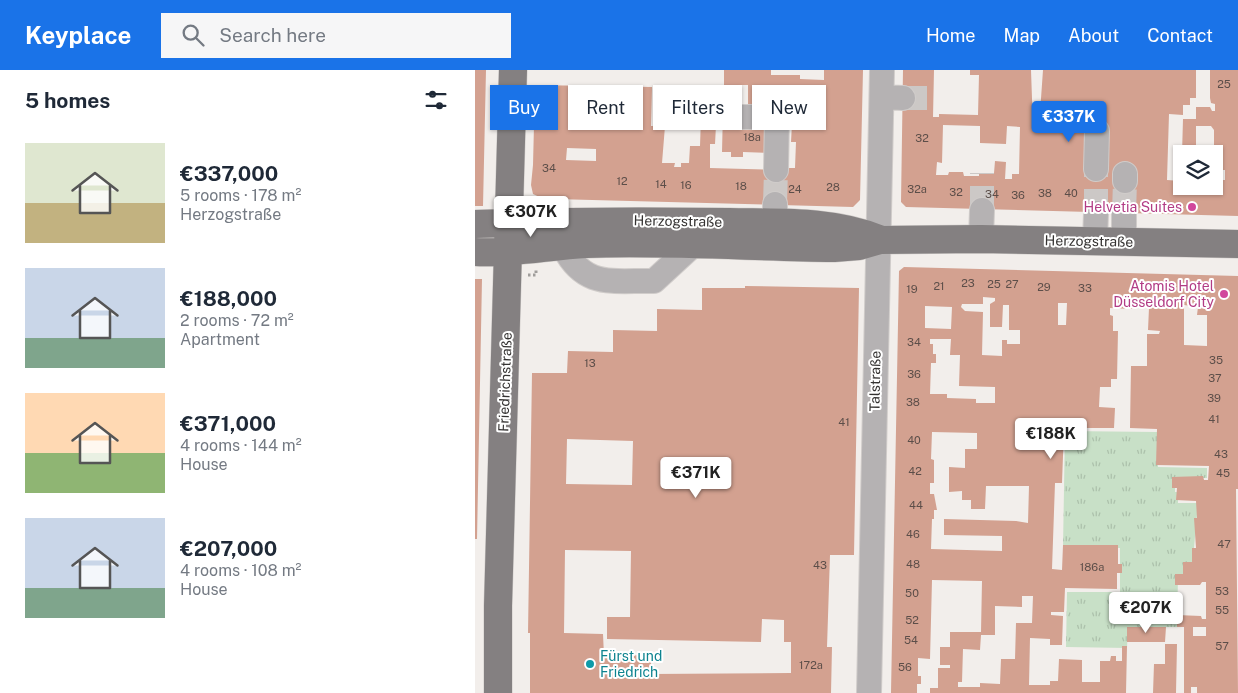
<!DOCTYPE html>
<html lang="en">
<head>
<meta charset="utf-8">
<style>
	:root { --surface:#fff; --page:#f6f6f7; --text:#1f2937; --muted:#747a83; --accent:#1a73e8 }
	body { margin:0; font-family:"Public Sans",sans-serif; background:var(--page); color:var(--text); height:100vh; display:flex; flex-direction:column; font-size:19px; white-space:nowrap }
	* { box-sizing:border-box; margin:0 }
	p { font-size:16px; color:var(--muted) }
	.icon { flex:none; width:28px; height:28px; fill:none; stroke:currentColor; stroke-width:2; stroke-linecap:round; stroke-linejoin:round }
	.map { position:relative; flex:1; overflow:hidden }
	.details { display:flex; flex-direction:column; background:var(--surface); width:475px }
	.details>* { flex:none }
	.hud { position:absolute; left:15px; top:15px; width:475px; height:45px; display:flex; gap:10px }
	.buttons { position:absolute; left:698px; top:75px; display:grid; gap:10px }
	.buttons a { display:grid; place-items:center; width:50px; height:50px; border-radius:0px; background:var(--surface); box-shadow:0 1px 4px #0004; font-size:25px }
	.price { position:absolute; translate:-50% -42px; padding:0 11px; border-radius:5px; background:#fff; color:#222; font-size:16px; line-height:32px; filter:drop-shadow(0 1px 2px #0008) }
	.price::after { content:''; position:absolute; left:50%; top:30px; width:15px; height:11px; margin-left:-8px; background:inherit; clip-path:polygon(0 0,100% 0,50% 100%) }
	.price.on { background:var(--accent); color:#fff }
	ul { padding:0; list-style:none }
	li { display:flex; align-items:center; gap:15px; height:125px; padding:0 25px }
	li span { display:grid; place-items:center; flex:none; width:140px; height:100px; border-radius:0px; color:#555 }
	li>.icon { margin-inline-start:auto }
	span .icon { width:60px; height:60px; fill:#fffc; stroke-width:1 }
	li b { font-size:21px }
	h2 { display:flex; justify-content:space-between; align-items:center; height:60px; padding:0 25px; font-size:21px }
	.tag { padding:0 18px; border-radius:0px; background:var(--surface); box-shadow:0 1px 4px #0004; font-size:18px; line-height:45px }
	.tag.on { background:var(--accent); color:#fff }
	header { display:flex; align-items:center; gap:30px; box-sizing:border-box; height:70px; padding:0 25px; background:var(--accent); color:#fff }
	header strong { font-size:24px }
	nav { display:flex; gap:28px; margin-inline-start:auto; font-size:18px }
	.search { width:350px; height:45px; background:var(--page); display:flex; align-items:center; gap:12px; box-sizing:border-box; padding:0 18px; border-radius:0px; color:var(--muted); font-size:19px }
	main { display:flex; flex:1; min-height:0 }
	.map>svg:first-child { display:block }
</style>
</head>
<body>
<header>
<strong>Keyplace</strong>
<div class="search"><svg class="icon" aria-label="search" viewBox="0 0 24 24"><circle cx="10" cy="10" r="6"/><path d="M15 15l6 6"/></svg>Search here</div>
<nav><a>Home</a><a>Map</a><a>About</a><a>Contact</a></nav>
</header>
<main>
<section class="details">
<h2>5 homes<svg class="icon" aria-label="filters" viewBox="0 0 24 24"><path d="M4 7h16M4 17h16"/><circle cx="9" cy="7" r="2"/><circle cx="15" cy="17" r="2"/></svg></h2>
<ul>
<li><span style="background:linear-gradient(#dfe7d0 60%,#c2b280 0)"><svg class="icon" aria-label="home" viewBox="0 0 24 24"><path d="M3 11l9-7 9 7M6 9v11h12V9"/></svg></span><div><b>€337,000</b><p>5 rooms · 178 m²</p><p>Herzogstraße</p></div></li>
<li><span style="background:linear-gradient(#c9d6e8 70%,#7fa58c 0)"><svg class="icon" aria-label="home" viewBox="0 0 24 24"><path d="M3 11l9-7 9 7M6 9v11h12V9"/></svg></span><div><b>€188,000</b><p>2 rooms · 72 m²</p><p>Apartment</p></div></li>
<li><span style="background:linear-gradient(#ffd9b3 60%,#8fb573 0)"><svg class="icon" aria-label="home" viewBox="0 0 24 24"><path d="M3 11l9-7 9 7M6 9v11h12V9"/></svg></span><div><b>€371,000</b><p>4 rooms · 144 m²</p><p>House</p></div></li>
<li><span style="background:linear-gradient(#c9d6e8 70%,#7fa58c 0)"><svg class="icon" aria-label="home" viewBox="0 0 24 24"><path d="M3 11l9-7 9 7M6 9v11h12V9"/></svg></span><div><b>€207,000</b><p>4 rooms · 108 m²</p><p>House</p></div></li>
</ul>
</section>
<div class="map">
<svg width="763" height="623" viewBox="0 0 763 623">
	<defs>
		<pattern id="grass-tufts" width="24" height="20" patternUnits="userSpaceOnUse" patternTransform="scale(1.25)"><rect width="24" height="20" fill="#c8e0c7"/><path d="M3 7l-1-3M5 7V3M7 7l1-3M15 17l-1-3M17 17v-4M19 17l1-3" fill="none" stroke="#acc1ab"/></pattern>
	</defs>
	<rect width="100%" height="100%" fill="#f2eeeb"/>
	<!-- grass -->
	<path fill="url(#grass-tufts)" d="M590,361L683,362V397L732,398V408H700V422H703V433H723L719,478H730L710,507H703L702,557H653L652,578L591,577L592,522H645V478L588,477Z"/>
	<!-- building -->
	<path fill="#d3a190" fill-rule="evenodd" d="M0,0H11L8,136H0Z
		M249,0H296V5H325V9L349,10V0H388L385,130L378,137L79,129L71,130L58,124L56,115L58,95L60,15L177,17L176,56H190L187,93H200L199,97H206V93H214L215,76H225L227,18H243L240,74H235V98L309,100L310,98H320L321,72H316L317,54L273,39V15H249ZM95,24H100L103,30L146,31L145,42L95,41ZM92,78L121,79V91L91,90Z
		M428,0H459L458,47H464V44L503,45L504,5H495V0H556L558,57H564L568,0H721V28H715V35H708V45L694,44L692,110L706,111V116H739V112H742V110H750V100H745V92H739V84H707L708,49H721V37H735L737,41H740V34L736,33L735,28V0H763V146L431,137L426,132ZM468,55L505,56V73L531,74L532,56L545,57L544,104H537V109H530L531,92L520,91L519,103H504V106H489L488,102H474L473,105H461L462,92L467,93ZM721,56H736L739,60V76H721Z
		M248,40H258L298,52L297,83L268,82V87H256V82H247Z
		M429,197L763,206V419H761L763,623H722V617H716V623H709V557H702V545L726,546L727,549H731V512H727L725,515H700V504H708V492H717V478H721L719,448H722L721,431L701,430L702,418H697V407L728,406L729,410H733L734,396L681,395L682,359L655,358L656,296H672V264H684L685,261L673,260L674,238H677V234H658L657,239L635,238V245L638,246V261H643L642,309H636V317H625L624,337L640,338L639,358H589L587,413H580L577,499L587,500L588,475H643V494H647V503H642V519L590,518L589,542H576V545L588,546L587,575H575V569L555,568L554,615H575V611H583L584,589L607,590V612H625V591H635L636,586H641V591H647V576H652L651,623H455V618H463V598H475V595H465V577H475V562H506L507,511L457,510L455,589L443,588V606H446V614H442V623H416L424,201ZM508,227L520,228V231L515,234V257H527L528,235H534V260H545V274H532V270H527V286L507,285L508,242L490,241L486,237L487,234H508ZM583,233H592L591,255H583ZM709,235L723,237L722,245H732V276L709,275ZM450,236L477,237L476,259L450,258ZM455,269H476L475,285H485L484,316L520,317V333H501V329L472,328V324H455L456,293H461V284H458V274H455ZM457,362L502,363V379H490V398L474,397V422L487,421V430H496V439H510L511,416H554L553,453L541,451L469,449V465L527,466V481L456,479L457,449H459V440H462L459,424H455V413H459V390L456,389ZM547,526H558L557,553H541L540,589H526L525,614L505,613V617H483V612H487L488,579L505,580L506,565H520V536L547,537ZM718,557H731V566H718Z
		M0,209H7L2,469H0Z
		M270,216L384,218L379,485H355L352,577H357L356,623H55V563H53L57,303H92L93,281L138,282V260L182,261V239L227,240V218H270ZM92,369L158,371L157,415L91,414ZM90,480L156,481L155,547H132V569L286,572L287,549L309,550V572H316V603L176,604V585L129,586L128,564L89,563Z
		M652,557H691L690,572H652Z
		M690,574H702L701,623H678L679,594H690Z"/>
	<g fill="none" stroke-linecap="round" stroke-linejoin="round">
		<!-- minor-tunnel -->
		<path stroke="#ccc8c6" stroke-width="24" stroke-dasharray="24 12" stroke-linecap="butt" d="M428,28H458
			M300,134L301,100
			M507,140V103
			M621,143V99
			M649,143L650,111"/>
		<defs>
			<path id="minor" d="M407,27L428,28
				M267,47H302L301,100
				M621,99L622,61
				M650,111V104
				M300,153V134
				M506,169L507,140
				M620,172L621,143
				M649,172V143
				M88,176C109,219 137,210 179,211L217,176
				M394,623L407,0"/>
			<path id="major" d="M0,154C85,151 169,151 254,152C304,153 357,150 404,169
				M0,182C37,184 74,176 111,174C193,171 277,177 359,178L384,176L405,170L506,169L763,174
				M23,623V536L38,0"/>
		</defs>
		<!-- minor casing -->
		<use href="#minor" stroke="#d0ccca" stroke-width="26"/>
		<!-- major casing -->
		<use href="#major" stroke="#d0ccca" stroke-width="29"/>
		<!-- path -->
		<path stroke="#a09d9b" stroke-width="3" stroke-dasharray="2.5 2.5" stroke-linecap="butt" d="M53,205H61V200"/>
		<!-- minor -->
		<use href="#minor" stroke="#b5b2b3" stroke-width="24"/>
		<!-- major -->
		<use href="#major" stroke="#848081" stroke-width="28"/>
	</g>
	<!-- markers -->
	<g fill="#d1479c" stroke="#fff" stroke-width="2">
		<circle cx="717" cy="137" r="5"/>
		<circle cx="749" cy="224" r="5"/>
	</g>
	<circle fill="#0f9aa8" stroke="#fff" stroke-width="2" cx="115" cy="594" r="5"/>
	<g text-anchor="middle" stroke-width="4" stroke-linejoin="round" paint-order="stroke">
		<!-- number labels -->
		<g font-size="11" fill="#5c4e49">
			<text x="749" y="18">25</text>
			<text x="277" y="71">18a</text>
			<text x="447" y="72">32</text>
			<text x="74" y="102">34</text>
			<text x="147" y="115">12</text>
			<text x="186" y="118">14</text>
			<text x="211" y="119">16</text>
			<text x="266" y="120">18</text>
			<text x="358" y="121">28</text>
			<text x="320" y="123">24</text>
			<text x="442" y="123">32a</text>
			<text x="481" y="126">32</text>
			<text x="570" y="127">38</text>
			<text x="596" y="127">40</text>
			<text x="517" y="128">34</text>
			<text x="543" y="129">36</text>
			<text x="493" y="217">23</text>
			<text x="519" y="218">25</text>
			<text x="537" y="218">27</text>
			<text x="464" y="220">21</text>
			<text x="569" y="221">29</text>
			<text x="610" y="222">33</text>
			<text x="437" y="223">19</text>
			<text x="439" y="276">34</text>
			<text x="741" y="294">35</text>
			<text x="115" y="297">13</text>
			<text x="439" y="308">36</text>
			<text x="740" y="312">37</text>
			<text x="739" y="332">39</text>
			<text x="438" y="336">38</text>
			<text x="739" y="353">41</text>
			<text x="369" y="356">41</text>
			<text x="439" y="374">40</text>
			<text x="746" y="388">43</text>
			<text x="440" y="405">42</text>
			<text x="748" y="407">45</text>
			<text x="441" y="439">44</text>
			<text x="438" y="468">46</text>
			<text x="749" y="478">47</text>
			<text x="438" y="498">48</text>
			<text x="345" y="499">43</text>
			<text x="617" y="501">186a</text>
			<text x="747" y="525">53</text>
			<text x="437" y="527">50</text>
			<text x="747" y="544">55</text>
			<text x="437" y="554">52</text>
			<text x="436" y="574">54</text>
			<text x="747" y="580">57</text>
			<text x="336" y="599">172a</text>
			<text x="430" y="601">56</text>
		</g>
		<!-- hotel labels -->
		<g font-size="14" fill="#b23c85" stroke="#fff" text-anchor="end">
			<text x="707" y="142">Helvetia Suites</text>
			<text x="739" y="221">Atomis Hotel<tspan x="739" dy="16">Düsseldorf City</tspan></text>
		</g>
		<!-- street labels -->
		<g font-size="14" fill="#343231" stroke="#fff">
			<text transform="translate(203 151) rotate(1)" y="5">Herzogstraße</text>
			<text transform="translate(614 171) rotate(1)" y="5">Herzogstraße</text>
			<text transform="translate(400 311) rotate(-89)" y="5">Talstraße</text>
			<text transform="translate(30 312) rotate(-88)" y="5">Friedrichstraße</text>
		</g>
		<!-- culture labels -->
		<g font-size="14" fill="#0d838f" stroke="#fff" text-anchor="start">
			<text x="125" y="591">Fürst und<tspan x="125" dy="16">Friedrich</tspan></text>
		</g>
	</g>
</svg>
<div class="buttons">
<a><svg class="icon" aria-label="layers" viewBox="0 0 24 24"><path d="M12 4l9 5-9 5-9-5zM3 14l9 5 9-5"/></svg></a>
</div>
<b class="price on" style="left:594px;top:73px">€337K</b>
<b class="price" style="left:56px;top:168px">€307K</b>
<b class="price" style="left:576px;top:390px">€188K</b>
<b class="price" style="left:221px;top:429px">€371K</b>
<b class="price" style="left:671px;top:564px">€207K</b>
<div class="hud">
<a class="tag on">Buy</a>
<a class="tag">Rent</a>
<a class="tag">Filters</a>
<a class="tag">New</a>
</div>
</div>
</main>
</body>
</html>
